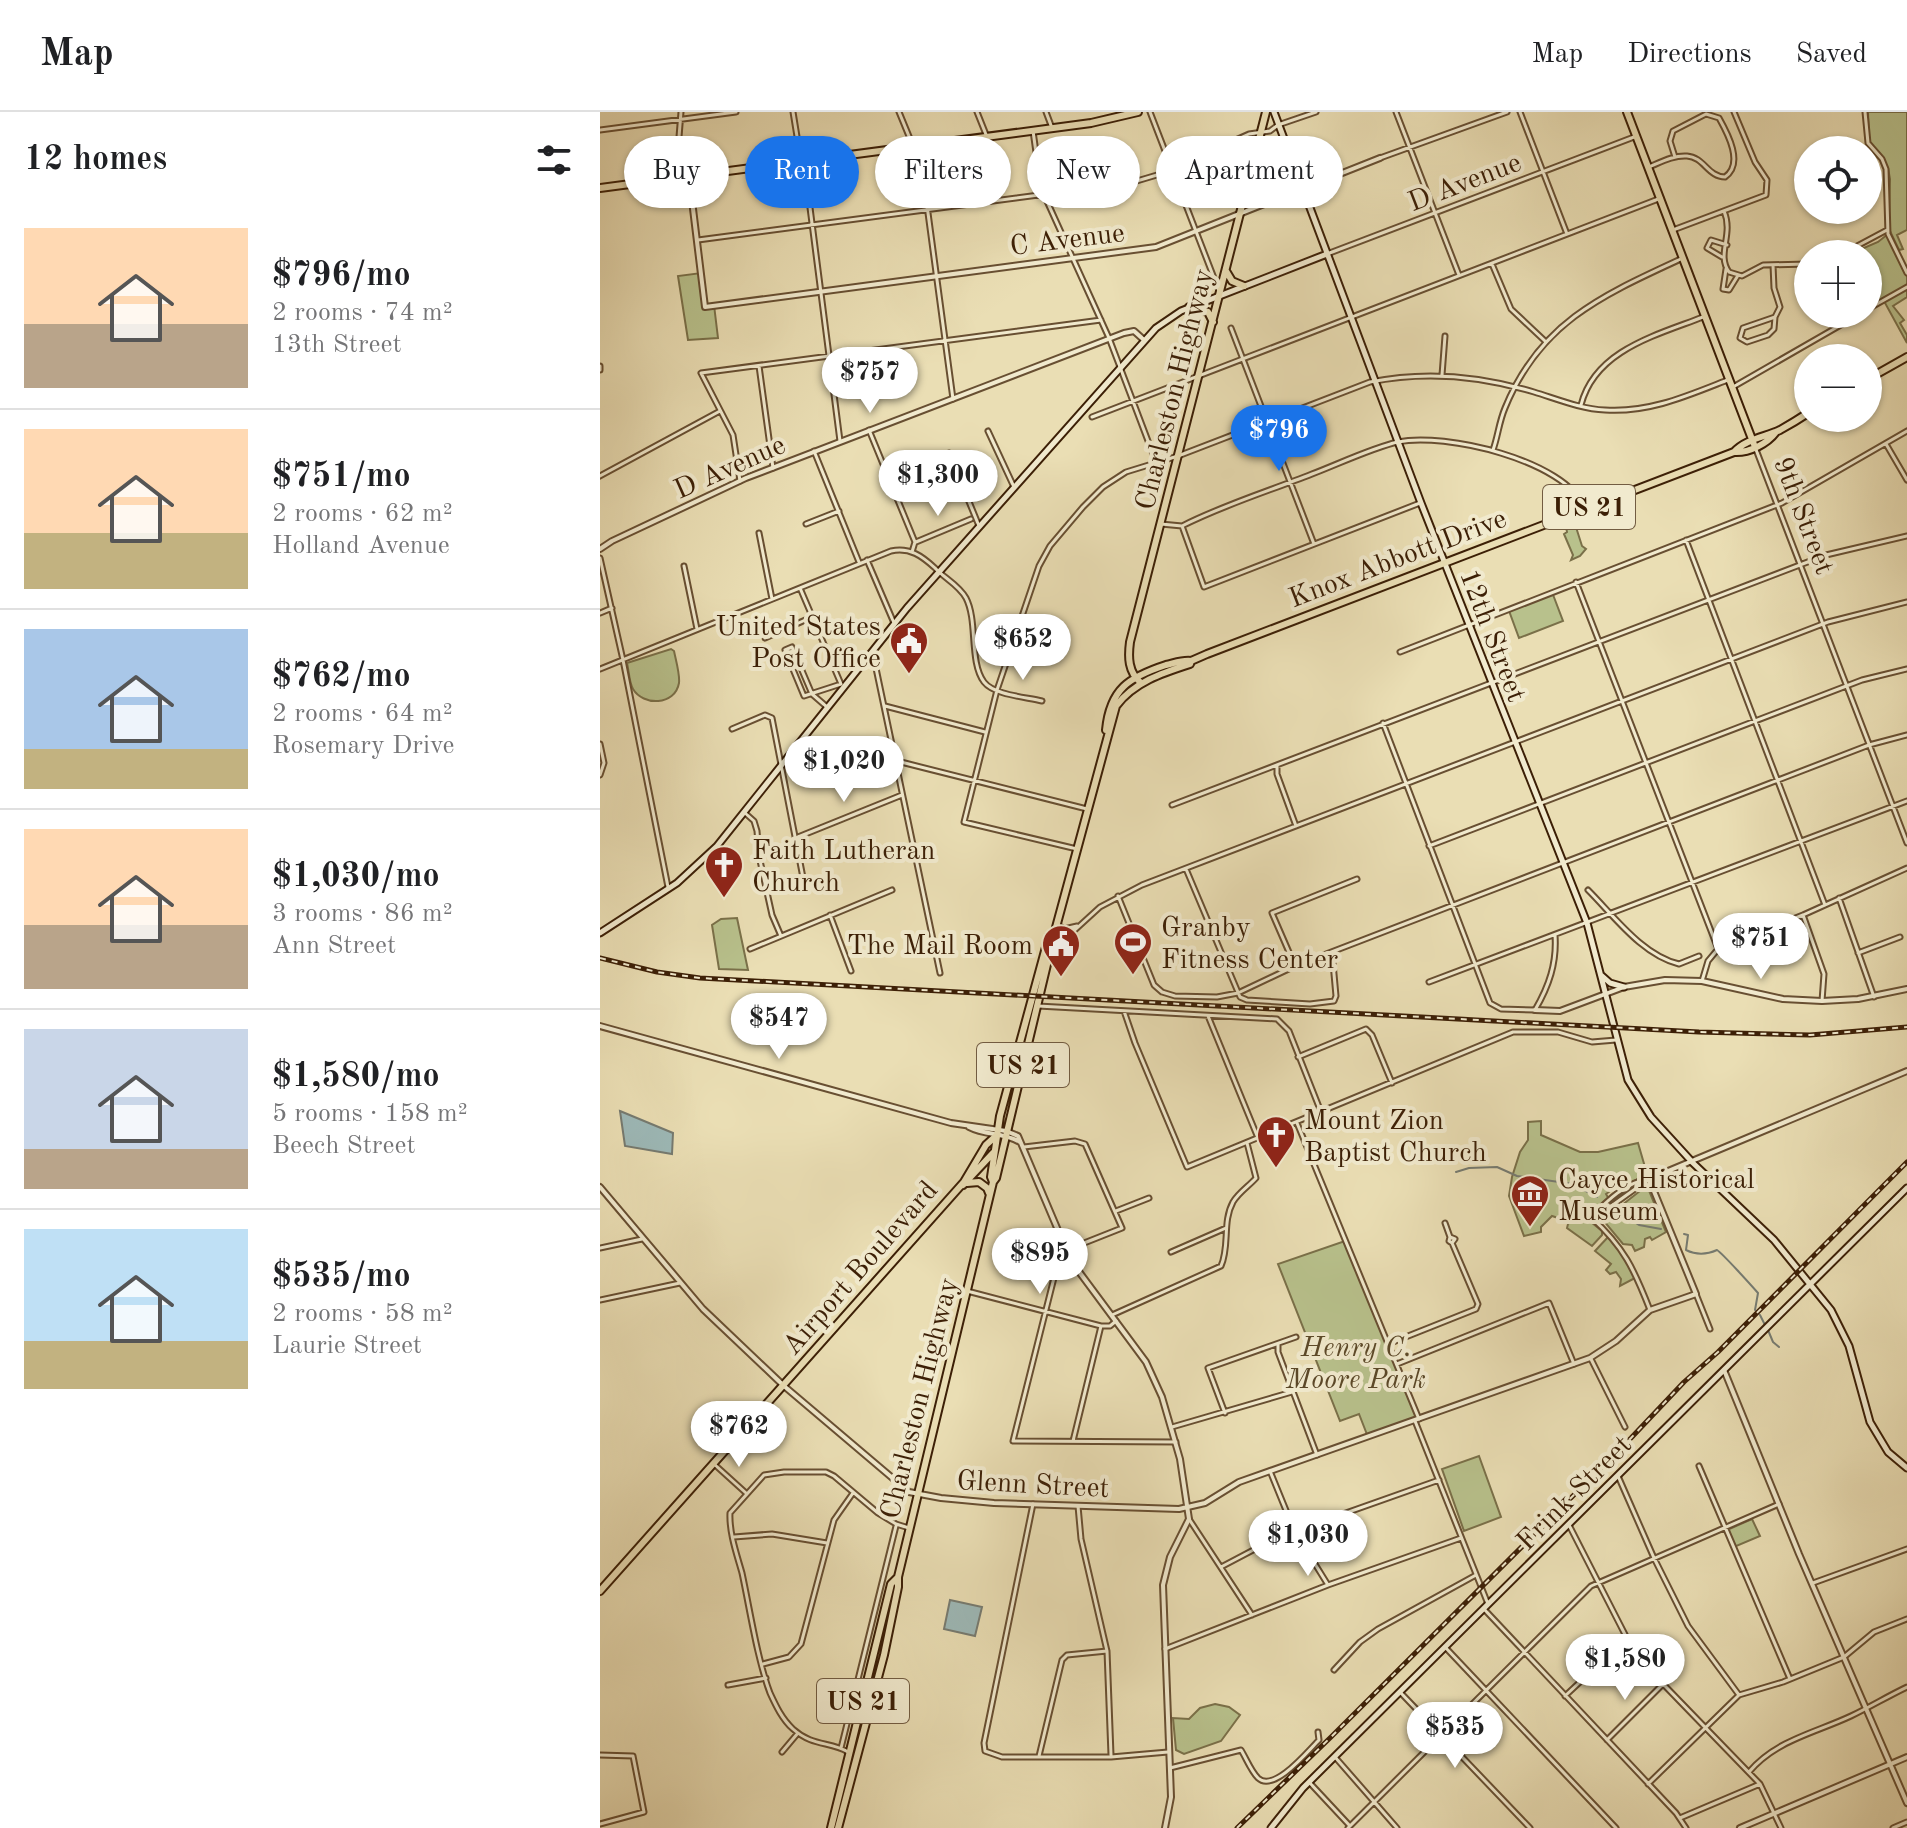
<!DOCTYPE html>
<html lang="en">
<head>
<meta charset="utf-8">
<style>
	:root { --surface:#fff; --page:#f6f6f6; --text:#202124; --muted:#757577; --line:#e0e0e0; --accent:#1a73e8 }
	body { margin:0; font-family:"Old Standard TT",serif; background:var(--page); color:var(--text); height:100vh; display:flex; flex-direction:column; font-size:30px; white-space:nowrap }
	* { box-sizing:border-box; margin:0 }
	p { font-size:26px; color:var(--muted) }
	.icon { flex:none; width:44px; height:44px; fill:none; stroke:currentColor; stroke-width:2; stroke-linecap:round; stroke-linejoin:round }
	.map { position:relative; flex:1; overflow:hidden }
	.sheet { display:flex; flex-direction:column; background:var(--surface); width:600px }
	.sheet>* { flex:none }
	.hud { position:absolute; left:24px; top:24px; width:760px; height:72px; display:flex; gap:16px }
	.buttons { position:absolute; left:1194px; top:24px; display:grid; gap:16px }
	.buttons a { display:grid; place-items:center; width:88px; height:88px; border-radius:50%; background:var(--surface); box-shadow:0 2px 6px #0004; font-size:40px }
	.price { position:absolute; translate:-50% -68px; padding:0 18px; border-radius:28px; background:#fff; color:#222; font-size:26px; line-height:52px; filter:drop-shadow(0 2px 4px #0008) }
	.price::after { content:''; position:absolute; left:50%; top:48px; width:24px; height:18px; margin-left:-12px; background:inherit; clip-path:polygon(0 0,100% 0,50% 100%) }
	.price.selected { background:var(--accent); color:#fff }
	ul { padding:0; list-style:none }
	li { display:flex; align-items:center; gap:24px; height:200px; padding:0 24px }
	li+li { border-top:2px solid var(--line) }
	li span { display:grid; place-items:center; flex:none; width:224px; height:160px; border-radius:0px; color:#555 }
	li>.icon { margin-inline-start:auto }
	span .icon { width:96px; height:96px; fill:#fffc; stroke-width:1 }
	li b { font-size:34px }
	h2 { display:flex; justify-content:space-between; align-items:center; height:96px; padding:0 24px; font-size:34px }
	.chip { padding:0 28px; border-radius:36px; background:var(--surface); box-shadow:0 2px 6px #0004; font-size:28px; line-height:72px }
	.chip.selected { background:var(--accent); color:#fff }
	header { display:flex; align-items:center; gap:48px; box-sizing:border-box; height:112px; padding:0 40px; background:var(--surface); border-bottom:2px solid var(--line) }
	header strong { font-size:38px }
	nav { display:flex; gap:44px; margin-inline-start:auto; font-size:28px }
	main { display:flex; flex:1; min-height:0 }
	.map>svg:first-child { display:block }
</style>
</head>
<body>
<header>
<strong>Map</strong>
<nav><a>Map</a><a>Directions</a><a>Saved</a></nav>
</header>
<main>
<section class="sheet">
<h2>12 homes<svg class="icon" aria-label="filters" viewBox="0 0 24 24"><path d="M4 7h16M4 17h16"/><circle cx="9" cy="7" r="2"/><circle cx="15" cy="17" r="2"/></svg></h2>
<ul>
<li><span style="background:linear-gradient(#ffd9b3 60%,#b9a48a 0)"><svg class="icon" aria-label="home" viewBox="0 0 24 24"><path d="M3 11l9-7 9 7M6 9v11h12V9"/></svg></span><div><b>$796/mo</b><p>2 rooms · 74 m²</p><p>13th Street</p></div></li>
<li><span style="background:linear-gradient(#ffd9b3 65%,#c2b280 0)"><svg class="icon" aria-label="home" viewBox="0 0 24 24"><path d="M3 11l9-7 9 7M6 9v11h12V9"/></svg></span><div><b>$751/mo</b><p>2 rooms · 62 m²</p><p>Holland Avenue</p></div></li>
<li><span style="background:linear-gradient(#a9c7e8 75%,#c2b280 0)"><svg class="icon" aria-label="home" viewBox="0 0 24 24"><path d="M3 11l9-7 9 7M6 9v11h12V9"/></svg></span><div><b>$762/mo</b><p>2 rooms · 64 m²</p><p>Rosemary Drive</p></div></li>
<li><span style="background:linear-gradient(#ffd9b3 60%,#b9a48a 0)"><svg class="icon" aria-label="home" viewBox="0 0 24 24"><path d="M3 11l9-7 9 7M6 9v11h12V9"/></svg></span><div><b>$1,030/mo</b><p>3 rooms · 86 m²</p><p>Ann Street</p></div></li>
<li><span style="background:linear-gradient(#c9d6e8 75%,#b9a48a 0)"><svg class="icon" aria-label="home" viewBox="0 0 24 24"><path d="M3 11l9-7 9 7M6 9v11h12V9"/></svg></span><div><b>$1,580/mo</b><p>5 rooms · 158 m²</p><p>Beech Street</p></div></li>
<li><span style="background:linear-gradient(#bfe0f5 70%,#c2b280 0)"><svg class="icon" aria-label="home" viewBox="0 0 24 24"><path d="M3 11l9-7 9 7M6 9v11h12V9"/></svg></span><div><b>$535/mo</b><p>2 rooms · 58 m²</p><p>Laurie Street</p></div></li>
</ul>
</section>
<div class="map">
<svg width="1307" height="1716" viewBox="0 0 1307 1716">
	<rect width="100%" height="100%" fill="#eadeb4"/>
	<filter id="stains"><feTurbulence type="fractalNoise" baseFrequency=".0025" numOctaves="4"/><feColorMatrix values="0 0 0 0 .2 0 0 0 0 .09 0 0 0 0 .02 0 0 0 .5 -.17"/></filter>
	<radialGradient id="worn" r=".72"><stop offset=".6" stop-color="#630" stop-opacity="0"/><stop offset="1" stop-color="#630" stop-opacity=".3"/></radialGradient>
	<!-- green -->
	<path fill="#b8c18c" stroke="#7a7049" stroke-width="2" d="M1268,0H1307V118L1297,123L1303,137L1299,138L1289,117L1290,67L1288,56L1269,28Z
		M1288,122L1307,161V185L1293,194L1304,208L1300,211L1307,223V231L1284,189L1268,197V142H1250L1278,130Z
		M101,161L105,194L114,193L118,226L88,228L78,164Z
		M975,412L982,434L986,437L980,444L971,448L973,443L964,422L967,420L966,415Z
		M952,480L963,509L919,526L908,496Z
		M71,537L74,539C76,549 80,562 79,571C75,594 43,594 33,577C29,570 29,559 27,551Z
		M137,806L148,858L119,857L112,813L121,807Z
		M941,1009V1023L980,1040H998L1038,1031L1047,1062L1025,1074L1023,1070L1006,1082L1009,1087L991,1105L982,1099L967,1109L952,1104L941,1115V1120L924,1124L909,1084L912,1065L920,1040L928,1028V1010Z
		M1045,1075L1048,1076L1066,1120L1052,1128L1050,1125L1045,1127L1044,1135L1035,1139L1032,1133L1023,1132L1003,1108Z
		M981,1102L1002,1119V1123L992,1134L967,1116L968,1112Z
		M1008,1125L1023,1142L1035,1166L1020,1174L1021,1167L1016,1160L1010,1162L1006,1158L1011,1152L995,1139Z
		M745,1129L819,1307L768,1325L759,1302L740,1309L678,1152Z
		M879,1344L901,1405L864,1419L842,1357Z
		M1152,1407L1160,1424L1134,1435L1127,1418Z
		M615,1592L629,1595L640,1603L621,1629L584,1642L576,1638L573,1606L589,1607L600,1596Z"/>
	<!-- water -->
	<path fill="#9db9b8" stroke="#767b71" stroke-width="2" d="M20,999L73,1021L72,1042L25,1034Z
		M350,1488L382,1495L375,1524L344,1517Z"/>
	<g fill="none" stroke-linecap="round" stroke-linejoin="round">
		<!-- stream -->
		<path stroke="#767b71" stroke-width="2" d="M856,1060L869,1056L897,1055L917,1064L973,1072L997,1085
			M1020,1101L1039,1113L1061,1117
			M1084,1122L1088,1123L1086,1138C1096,1143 1106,1143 1117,1138C1123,1142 1151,1173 1158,1181L1155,1198
			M1160,1203L1165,1213
			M1168,1218L1173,1230L1179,1235"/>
		<defs>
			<path id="minor" d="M81,0L79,25L83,65
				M193,0L201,49
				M299,0L313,34
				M377,0L387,25
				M446,0L452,16
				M550,0L619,179
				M796,0L859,163
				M920,0L967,122
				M1265,0L1268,31L1282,47L1286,57L1288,122L1307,161
				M0,18L136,0
				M433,19L441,76L509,226L556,350
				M319,34L353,287
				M780,46L907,0
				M204,49L240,329
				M1049,55C1061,50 1074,43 1087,44C1104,45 1108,65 1125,65C1144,52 1128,22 1119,6L1106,2L1073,19L1070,29L1075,45
				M1124,99C1134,123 1116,142 1129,160L1142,164L1163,153L1208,152
				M1073,118L1166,83L1167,68L1155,50L1134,0
				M98,128L530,71L557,63L649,22L670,19L678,13L716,0
				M727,142L1034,25
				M1242,142L1287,118
				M1122,145L1107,136L1111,128L1127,133
				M892,152L911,197L945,229
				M1173,153L1174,176L1180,195L1175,205L1174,217L1168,223L1147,230L1140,226L1143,216L1175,205
				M1126,157L1123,177L1129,178L1137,165
				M1268,197L1307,175
				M631,216L714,432
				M0,254V258
				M159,254L173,356
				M842,263L845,224
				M1133,275L1260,202
				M981,293C995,238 1057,223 1103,205
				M492,305L1061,86
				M269,318L315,430L312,440
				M388,319L414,375
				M1286,332L1307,368
				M1155,335L1307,731
				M893,338C898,324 899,310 905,296C940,210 1003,183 1083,146
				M214,339L259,450
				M349,341L379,414
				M0,364L120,299
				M140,369L133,323L101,261L501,208
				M206,412L239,399
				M561,412L582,414C623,393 669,379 712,362C736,353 774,335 798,330C844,320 965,348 985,396
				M582,414L604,475L820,391
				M159,421L172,487
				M1086,428L1225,793
				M316,430L371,407
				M0,446L23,548L68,775
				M267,448L294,511
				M84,454L97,517
				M976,470L1118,837
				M200,476L241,572
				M0,501L12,496
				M165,526L212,505
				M800,540L1182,391L1307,319
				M273,542L340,861
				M0,557L291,439C310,435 322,444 335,456C344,466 359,473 366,486C378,509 369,550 384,570C394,583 426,585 442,589
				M285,594L385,620
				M227,595L212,582L192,535L185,538L204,584L241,572
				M783,611L890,891L901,897L935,898C949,874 957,851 955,823
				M132,617L165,603L172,606L205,776
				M0,632L4,651L0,663
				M297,649L487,697
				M677,653V662L696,714
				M572,693L1226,443L1307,424
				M145,701L154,709L157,719L159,744L172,803L181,824
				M198,725L302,683
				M829,734L1262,568L1307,557
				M477,737L364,710L397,578L439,454L450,434L483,395L503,375L526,360L578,344L770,270C824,259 881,264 934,280C957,287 981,297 1005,298C1050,301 1089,283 1130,267
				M586,757L640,885L647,888L710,892L734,889L736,884L732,840
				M988,778C1014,804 1042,843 1079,852L1099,844
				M518,784L554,873L562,880L575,884L617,885L638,881L695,854L1269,633L1307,623
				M1239,786L1274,885
				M230,803L251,859
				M1203,803L1224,862L1222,889
				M458,813L464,817L477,814
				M455,819L463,823L471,822
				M150,837L292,778
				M453,838L500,795L542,773L1228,510L1307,490
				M1258,841L1300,825
				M695,854L672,801L757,767
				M1102,869L1108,849L1118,837L1203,803L1307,756
				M829,870L1307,689
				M438,894L677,907L689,919L721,1000
				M524,899L535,931L587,1055L913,920H958L992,930L1016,928
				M608,904L658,1026
				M698,945L766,917L772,923L792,971
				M697,1011L819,1307
				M424,1035L475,1029L485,1032L522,1116L469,1137
				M1049,1067C1026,1070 1007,1089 991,1105C1024,1135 1034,1157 1050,1198
				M516,1099L549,1086
				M996,1109L1010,1095L1049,1067
				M845,1111L850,1125L855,1127L852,1131L849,1129L850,1125
				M463,1130L413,1329L576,1330
				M0,1136L42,1127
				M571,1140L626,1116
				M367,1179L501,1214H510L516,1209
				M1096,1182L1110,1217
				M0,1188L80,1171
				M512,1203L621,1154C630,1134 622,1110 633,1090C639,1080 649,1074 656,1066L647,1031
				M678,1232V1240L717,1343
				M788,1232L876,1197L878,1192L852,1131
				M991,1247L1025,1315
				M797,1252L949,1191L974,1252
				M625,1301L608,1256L696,1225
				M815,1309L888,1492
				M572,1315L692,1280
				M473,1329L501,1214
				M114,1352L146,1381
				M1099,1354L1190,1567
				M670,1359L694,1418L728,1473
				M1018,1364L1054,1446L1088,1514L1139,1583
				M433,1392L384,1631L385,1639L402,1645H511L568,1640
				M478,1394L481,1427L507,1539L511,1643
				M589,1407L652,1503
				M969,1413L1036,1544L1160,1672L1181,1716
				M134,1425L172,1422L227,1431
				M621,1455L678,1425L839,1368
				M1213,1471L1307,1437
				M884,1497L1076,1701L1086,1716
				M845,1535L1016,1716
				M565,1537L728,1473L861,1426
				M163,1552L189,1545L201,1532L234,1408L253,1381
				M734,1558L760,1530L778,1517L876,1463
				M128,1573L166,1566
				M800,1580L930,1716
				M965,1584L1026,1527
				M1007,1628L1063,1572
				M241,1636L296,1414
				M182,1640L198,1621
				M248,1640C230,1629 213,1635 193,1617C182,1607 176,1594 170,1581C157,1546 150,1498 142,1461C137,1443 129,1421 130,1401L164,1363L184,1360H226L234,1364L278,1401L296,1412L309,1416
				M0,1643L33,1644L44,1700L0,1712
				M439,1644L462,1548L467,1543L507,1539
				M735,1645L797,1716
				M570,1656L641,1638C646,1646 651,1659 658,1666C674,1681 708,1639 719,1628L718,1620
				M1149,1660C1176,1628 1215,1621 1251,1604C1270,1595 1288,1584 1307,1575
				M709,1670L750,1714
				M1048,1672L1139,1583L1183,1570L1244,1545L1274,1520L1307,1507
				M1080,1706L1160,1672
				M748,1716L991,1474L1179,1392
				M1293,1716L1307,1710"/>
			<path id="tertiary" d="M89,64L105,195L556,135L780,46
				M0,437L12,429L146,366L524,221L534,219L544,228
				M935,898L960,899L1024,875L1065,868L1102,869L1183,887L1222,889L1258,887L1307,877
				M0,914L351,1011L406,1019L418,1024L463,1130L480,1161L546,1250L562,1285L580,1347L589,1407L570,1445L563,1473L571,1685L565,1716
				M369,1015C386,1024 404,1020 420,1030
				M0,1075L103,1197L184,1274L309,1380L341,1386L394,1391L579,1397L605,1391L639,1370L990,1246L1016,1229L1050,1198L1096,1182L1049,1067L1307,959
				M1124,1258L1199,1442L1307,1691
				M1140,1716L1307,1645"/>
			<path id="secondary" d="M674,0L821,391L987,811L1028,968L1051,1005L1093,1051L1174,1128L1231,1198L1249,1234L1270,1310L1288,1340L1307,1356
				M0,821L77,771L117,734L307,496L556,216L581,199L727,142
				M1001,863L1010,871L1024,875
				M671,1716L703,1676L1307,1076"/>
			<path id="primary" d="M1027,0L1155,335
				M0,76L491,11L538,0
				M626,159L632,169L644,174
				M589,195L608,200L613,210
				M1268,267L1307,245
				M1134,340C1146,327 1165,325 1180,318C1189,313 1199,307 1208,301
				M541,571C528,560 528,545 530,530L666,0
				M506,618C510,577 529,565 566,553C575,551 582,548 591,549
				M393,1070L391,1065L400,1004L449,824L455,819
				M367,1071L379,1070L387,1076L389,1081
				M363,1073L393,1041
				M0,1479L364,1070L386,1033L397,1023
				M231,1716L291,1472L298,1465
				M238,1716L284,1543L298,1475V1465L393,1070L396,1066L455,819L516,594C534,570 562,561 590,552L591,549L607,542L1134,340C1149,341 1167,332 1176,320"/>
		</defs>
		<!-- minor casing -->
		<use href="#minor" stroke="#684f32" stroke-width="7"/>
		<!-- tertiary casing -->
		<use href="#tertiary" stroke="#684f32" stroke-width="8"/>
		<!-- secondary casing -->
		<use href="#secondary" stroke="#3c1f06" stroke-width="9"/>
		<!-- primary casing -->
		<use href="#primary" stroke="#3c1f06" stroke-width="10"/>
		<!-- minor -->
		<use href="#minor" stroke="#f1eace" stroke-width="3"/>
		<!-- tertiary -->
		<use href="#tertiary" stroke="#f1eace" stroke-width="4"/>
		<!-- secondary -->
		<use href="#secondary" stroke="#f1eace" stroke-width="5"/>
		<!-- primary -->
		<use href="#primary" stroke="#eadeb4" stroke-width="6"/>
		<defs>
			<path id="rail" d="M0,846L57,860L100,866L1099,920L1210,923L1307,915
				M637,1716L731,1625L1031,1326L1084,1270L1118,1240L1307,1050"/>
		</defs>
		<!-- rail casing -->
		<use href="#rail" stroke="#3c1f06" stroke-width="5"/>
		<!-- rail -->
		<use href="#rail" stroke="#f1eace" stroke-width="2" stroke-dasharray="6" stroke-linecap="butt"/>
	</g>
	<!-- icons -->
	<defs>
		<symbol id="civic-pin" viewBox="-11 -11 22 30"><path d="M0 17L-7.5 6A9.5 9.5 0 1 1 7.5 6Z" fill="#8f2418" stroke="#f1eace"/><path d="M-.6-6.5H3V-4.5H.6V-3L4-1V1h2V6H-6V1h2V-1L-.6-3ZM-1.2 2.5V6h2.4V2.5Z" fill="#fff"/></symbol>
		<symbol id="church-pin" viewBox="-11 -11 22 30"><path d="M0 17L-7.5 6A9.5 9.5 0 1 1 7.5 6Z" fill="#8f2418" stroke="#f1eace"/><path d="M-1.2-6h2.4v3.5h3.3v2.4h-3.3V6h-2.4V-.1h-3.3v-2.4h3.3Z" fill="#fff"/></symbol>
		<symbol id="stadium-pin" viewBox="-11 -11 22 30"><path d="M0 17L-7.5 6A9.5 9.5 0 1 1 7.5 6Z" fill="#8f2418" stroke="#f1eace"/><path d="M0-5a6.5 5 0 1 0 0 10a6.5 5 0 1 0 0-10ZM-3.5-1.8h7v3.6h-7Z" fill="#fff"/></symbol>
		<symbol id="museum-pin" viewBox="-11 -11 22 30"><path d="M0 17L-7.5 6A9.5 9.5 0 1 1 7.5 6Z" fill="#8f2418" stroke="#f1eace"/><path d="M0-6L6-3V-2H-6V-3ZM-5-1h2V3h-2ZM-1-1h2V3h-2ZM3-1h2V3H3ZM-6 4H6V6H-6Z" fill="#fff"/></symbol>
	</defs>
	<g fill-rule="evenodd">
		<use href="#civic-pin" x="287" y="507" width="44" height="60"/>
		<use href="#church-pin" x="102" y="731" width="44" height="60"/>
		<use href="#stadium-pin" x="511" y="808" width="44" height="60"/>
		<use href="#civic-pin" x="439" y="810" width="44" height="60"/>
		<use href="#church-pin" x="654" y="1001" width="44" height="60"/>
		<use href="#museum-pin" x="908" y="1060" width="44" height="60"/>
	</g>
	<g text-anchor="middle" stroke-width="8" stroke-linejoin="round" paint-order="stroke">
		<!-- shield labels -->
		<g fill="#f1eace" stroke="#725c42" stroke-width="2">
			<rect x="943" y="373" width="92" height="44" rx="6"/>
			<rect x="377" y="931" width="92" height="44" rx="6"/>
			<rect x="217" y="1567" width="92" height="44" rx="6"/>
		</g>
		<g font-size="26" font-weight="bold" fill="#3c1f06">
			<text x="989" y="404">US 21</text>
			<text x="423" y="962">US 21</text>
			<text x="263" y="1598">US 21</text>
		</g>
		<!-- street labels -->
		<g font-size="28" fill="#3c1f06" stroke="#f1eace">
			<text transform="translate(864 69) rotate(-21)" y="10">D Avenue</text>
			<text transform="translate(467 126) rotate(-7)" y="10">C Avenue</text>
			<text transform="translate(573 277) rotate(-76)" y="10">Charleston Highway</text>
			<text transform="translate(129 354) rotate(-24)" y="10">D Avenue</text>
			<text transform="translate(1205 403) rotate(69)" y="10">9th Street</text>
			<text transform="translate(797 445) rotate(-21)" y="10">Knox Abbott Drive</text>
			<text transform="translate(894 523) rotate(69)" y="10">12th Street</text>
			<text transform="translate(259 1155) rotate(-49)" y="10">Airport Boulevard</text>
			<text transform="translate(318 1286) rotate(-76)" y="10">Charleston Highway</text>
			<text transform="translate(433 1371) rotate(3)" y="10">Glenn Street</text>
			<text transform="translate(973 1380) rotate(-45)" y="10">Frink Street</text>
		</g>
		<!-- poi labels -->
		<g font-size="28" fill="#3c1f06" stroke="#f1eace" text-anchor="start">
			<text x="281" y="523" text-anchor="end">United States<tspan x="281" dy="32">Post Office</tspan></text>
			<text x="152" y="747">Faith Lutheran<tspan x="152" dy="32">Church</tspan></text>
			<text x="561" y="824">Granby<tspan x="561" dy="32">Fitness Center</tspan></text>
			<text x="433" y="842" text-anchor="end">The Mail Room</text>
			<text x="704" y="1017">Mount Zion<tspan x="704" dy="32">Baptist Church</tspan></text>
			<text x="958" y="1076">Cayce Historical<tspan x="958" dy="32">Museum</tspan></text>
		</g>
		<!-- park labels -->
		<g font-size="28" font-style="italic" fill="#5b4828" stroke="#f1eace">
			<text x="756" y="1244">Henry C.<tspan x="756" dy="32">Moore Park</tspan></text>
		</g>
	</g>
	<rect width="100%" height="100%" filter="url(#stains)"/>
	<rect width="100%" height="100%" fill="url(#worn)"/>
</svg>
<div class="buttons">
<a><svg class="icon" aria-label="locate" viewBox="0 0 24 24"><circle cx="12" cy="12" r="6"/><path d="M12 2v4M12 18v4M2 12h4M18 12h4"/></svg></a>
<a>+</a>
<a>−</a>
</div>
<b class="price" style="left:270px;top:303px">$757</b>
<b class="price selected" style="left:679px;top:361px">$796</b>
<b class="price" style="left:338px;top:406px">$1,300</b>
<b class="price" style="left:423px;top:570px">$652</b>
<b class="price" style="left:244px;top:692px">$1,020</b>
<b class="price" style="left:1161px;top:869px">$751</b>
<b class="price" style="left:179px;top:949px">$547</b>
<b class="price" style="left:440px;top:1184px">$895</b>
<b class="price" style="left:139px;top:1357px">$762</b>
<b class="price" style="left:708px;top:1466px">$1,030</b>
<b class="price" style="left:1025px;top:1590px">$1,580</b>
<b class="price" style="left:855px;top:1658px">$535</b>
<div class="hud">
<a class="chip">Buy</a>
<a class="chip selected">Rent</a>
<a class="chip">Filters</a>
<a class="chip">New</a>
<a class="chip">Apartment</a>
</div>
</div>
</main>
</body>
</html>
